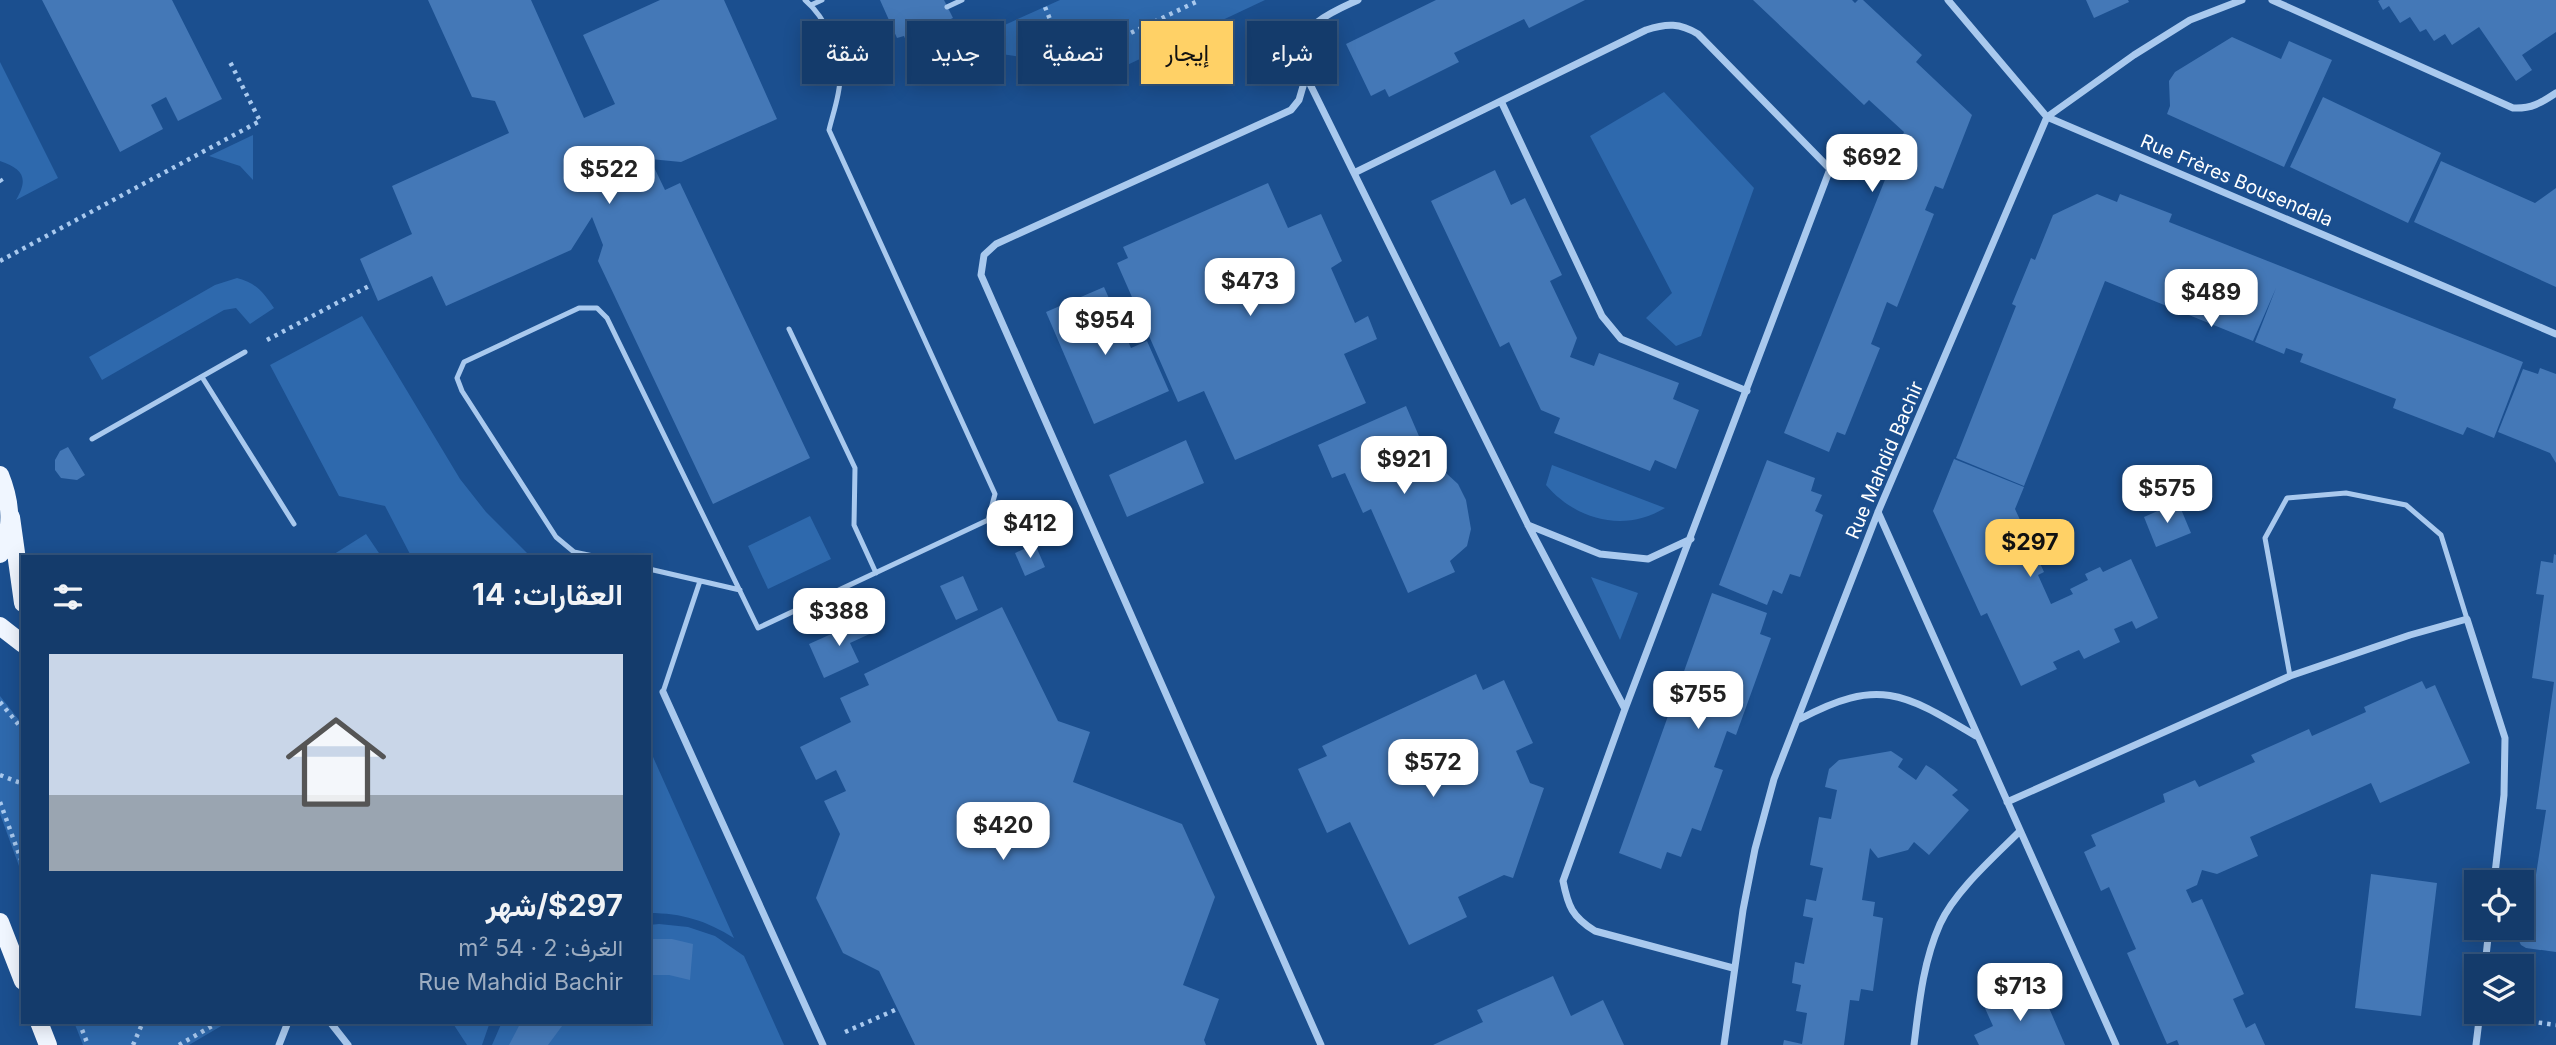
<!DOCTYPE html>
<html lang="ar">
<head>
<meta charset="utf-8">
<style>
	:root { --surface:#143b6b; --page:#1d4271; --text:#f1f3f6; --muted:#9dadc1; --line:#33557e; --accent:#ffd166 }
	body { margin:0; font-family:Inter,Vazirmatn,sans-serif; background:var(--page); color:var(--text); direction:rtl; height:100vh; display:flex; flex-direction:column; font-size:26px; white-space:nowrap }
	* { box-sizing:border-box; margin:0 }
	p { font-size:23px; color:var(--muted) }
	.icon { flex:none; width:38px; height:38px; fill:none; stroke:currentColor; stroke-width:2; stroke-linecap:round; stroke-linejoin:round }
	.map { position:relative; flex:1; overflow:hidden; direction:ltr }
	.panel { position:absolute; left:21px; top:555px; width:630px; height:469px; display:flex; flex-direction:column; background:var(--surface); border-radius:0px; box-shadow:0 4px 18px #0003,0 0 0 2px var(--line); direction:rtl }
	.panel>* { flex:none }
	.hud { position:absolute; left:672px; top:21px; width:665px; height:63px; direction:rtl; display:flex; gap:14px }
	.fabs { position:absolute; left:2464px; top:870px; display:grid; gap:14px }
	.fabs a { display:grid; place-items:center; width:70px; height:70px; border-radius:0px; background:var(--surface); box-shadow:0 4px 18px #0003,0 0 0 2px var(--line); font-size:35px }
	.price { position:absolute; translate:-50% -60px; padding:0 16px; border-radius:14px; background:#fff; color:#222; font-size:23px; line-height:46px; filter:drop-shadow(0 2px 4px #0008) }
	.price::after { content:''; position:absolute; left:50%; top:42px; width:21px; height:16px; margin-left:-10px; background:inherit; clip-path:polygon(0 0,100% 0,50% 100%) }
	.price.selected { background:var(--accent); color:#111 }
	ul { padding:0; list-style:none }
	li { display:grid; align-content:center; gap:14px; height:371px; padding:0 28px }
	li span { display:grid; place-items:center; height:217px; border-radius:0px; color:#555 }
	li>.icon { margin-inline-start:auto }
	span .icon { width:126px; height:126px; fill:#fffc; stroke-width:1 }
	li b { font-size:30px }
	h2 { display:flex; justify-content:space-between; align-items:center; height:84px; padding:0 28px; font-size:30px }
	.chip { padding:0 24px; border-radius:0px; background:var(--surface); box-shadow:0 4px 18px #0003,0 0 0 2px var(--line); font-size:24px; line-height:63px }
	.chip.selected { background:var(--accent); color:#111 }
	.map>svg:first-child { display:block }
</style>
</head>
<body>
<div class="map">
<svg width="2556" height="1045" viewBox="0 0 2556 1045">
	<rect width="100%" height="100%" fill="#1b4f8f"/>
	<!-- green -->
	<path fill="#2e69ad" d="M1060,0H1265L1089,83L1041,60L995,53L989,32Z
		M0,62L58,178L16,200C29,178 23,169 0,161Z
		M1664,92L1754,188L1701,336L1676,346L1646,318L1672,293L1590,136Z
		M253,135V180L240,166L209,156Z
		M237,278C256,283 263,292 274,308L250,324L236,308L224,310L102,380L89,357L215,285Z
		M362,316L460,479L486,512L530,556H411L385,506L339,496L270,365Z
		M1552,465L1665,508C1624,533 1576,520 1546,485Z
		M810,516L831,559L768,589L748,546Z
		M366,534L381,556H331Z
		M1591,577L1638,593L1620,640Z
		M0,696L23,725V877L0,814Z
		M649,748L734,938C707,921 682,913 649,913Z
		M659,924L688,927L715,936L744,956L784,1045H492L502,1022H649V925Z
		M74,1022H228L189,1045H83Z
		M452,1022H490L482,1045H467Z"/>
	<!-- building -->
	<path fill="#4478b7" d="M42,0H172L222,99L178,121L166,97L151,105L163,129L120,152Z
		M428,0H531L584,118L615,104L583,35L660,0H724L777,119L681,162L650,159L665,190L680,183L810,458L713,504L598,261L603,245L592,217L571,250L446,306L432,276L378,301L360,259L412,234L392,186L509,133L495,101L472,97Z
		M880,0H944L953,18L946,21L959,52L919,70L904,36L897,38Z
		M1436,0H1585L1529,28L1524,19L1454,53L1459,62L1389,97L1385,89L1371,96L1346,44Z
		M1753,0H1852L1855,3L1858,0H1863L1922,55L1916,62L1972,115L1943,189L1935,186L1925,210L1934,214L1897,307L1887,302L1871,344L1880,348L1845,435L1837,432L1829,452L1784,433L1904,132L1869,100L1864,105Z
		M2086,0H2128L2129,2L2094,18Z
		M2380,0H2556V32L2522,55L2532,70L2516,81L2479,27L2452,45L2445,34L2434,41L2426,29L2420,32L2410,17L2400,23L2389,6L2383,10L2378,1Z
		M2232,37L2281,59L2289,41L2332,60L2284,167L2167,114L2170,106L2169,81L2175,72Z
		M2323,97L2441,153L2408,223L2290,167Z
		M2441,161L2535,203L2556,188V287L2414,222Z
		M1495,170L1511,205L1525,198L1562,275L1550,281L1577,338L1570,357L1594,366L1599,353L1679,383L1673,399L1699,410L1676,469L1655,460L1650,471L1554,433L1560,418L1541,410L1509,342L1500,347L1431,201Z
		M1268,183L1288,228L1321,214L1342,261L1331,268L1355,323L1368,316L1377,339L1344,354L1366,403L1235,460L1204,391L1178,402L1117,263L1128,258L1123,247Z
		M2097,194L2117,202L2120,194L2172,214L2169,222L2523,362L2494,438L2467,427L2463,435L2393,408L2396,399L2300,362L2303,354L2286,348L2284,354L2255,342L2276,288L2253,341L2105,281L2024,486L1956,458L2016,306L2012,304L2031,258L2035,260L2053,215Z
		M1104,287L1131,348L1147,341L1169,391L1094,424L1046,312Z
		M2540,368L2556,374V463L2550,453L2498,432L2523,369L2538,374Z
		M1406,406L1431,464L1446,473L1458,484L1466,500L1471,529L1467,546L1450,561L1455,572L1408,593L1371,509L1363,513L1345,473L1332,478L1318,445Z
		M1186,440L1204,483L1127,517L1109,475Z
		M68,447L85,475L77,480L61,478L55,470V460L60,451Z
		M1954,459L2024,487L2015,509L2044,572L2038,575L2051,604L2073,594L2070,589L2088,580L2085,574L2100,567L2103,572L2131,559L2158,618L2136,629L2132,621L2114,629L2120,642L2084,659L2079,650L2053,662L2057,669L2021,686L1987,613L1981,616L1933,511Z
		M1767,460L1815,478L1811,491L1822,495L1815,511L1823,515L1800,577L1790,574L1782,594L1773,590L1767,605L1719,585Z
		M2178,502L2191,533L2156,547L2144,517Z
		M1035,544L1045,567L1025,576L1015,553Z
		M2554,554L2556,555V952L2526,948L2521,945L2518,939L2520,928H2522L2525,893L2533,894L2546,810L2536,809L2554,682L2532,678L2544,595L2536,594L2541,561L2553,563Z
		M963,576L978,610L956,620L940,586Z
		M1712,593L1767,613L1760,634L1771,638L1736,735L1727,731L1714,767L1723,770L1701,831L1692,828L1681,857L1667,852L1661,869L1619,853Z
		M1002,607L1058,721L1090,732L1073,782L1182,824L1215,897L1183,985L1219,999L1204,1040L1206,1045H915L879,971L843,953L816,898L840,834L824,801L846,791L836,770L816,780L800,747L851,722L840,698L869,685L864,674Z
		M867,618L874,632L850,643L859,662L824,678L809,644Z
		M1476,674L1483,690L1504,680L1533,743L1516,751L1530,783L1544,788L1513,878L1504,875L1458,897L1467,917L1409,945L1350,822L1327,833L1298,769L1327,756L1322,746Z
		M2422,681L2426,689L2435,685L2470,763L2380,803L2371,783L2250,837L2258,856L2217,874L2202,870L2197,885L2186,890L2192,903L2202,899L2244,994L2233,999L2246,1028L2255,1023L2265,1045H2179L2177,1040L2167,1044L2127,953L2136,949L2109,887L2101,891L2084,852L2096,846L2091,835L2165,802L2163,794L2195,780L2199,787L2255,762L2251,755L2309,729L2312,736L2366,712L2364,707Z
		M1891,751L1903,759L1898,767L1916,780L1926,765L1934,770L1958,790L1952,795L1969,810L1929,855L1914,842L1908,850L1878,858L1870,848L1862,900L1875,902L1873,916L1883,918L1873,991L1861,989L1859,1001L1850,1000L1844,1045H1783L1784,1040L1802,1044L1807,1013L1796,1011L1801,985L1792,983L1795,962L1804,964L1813,918L1803,916L1806,899L1816,901L1823,868L1810,865L1819,817L1831,819L1837,790L1825,787L1829,769L1839,760Z
		M2371,874L2437,883L2421,1016L2355,1008Z
		M649,939H672L693,944L690,980L669,975H649Z
		M1553,976L1571,1016L1603,1000L1624,1045H1433L1483,1022L1477,1010Z
		M2023,989L2032,1008L2046,1001L2065,1045H1979L1974,1035L1993,1026L1984,1006Z
		M521,1022H565L548,1045H509Z"/>
	<g fill="none" stroke-linecap="round" stroke-linejoin="round">
		<!-- path -->
		<path stroke="#a9c9ee" stroke-width="4.5" stroke-dasharray="3.5 5" stroke-linecap="butt" d="M1045,7L1056,34L1097,49L1200,0
			M1041,60L1056,34
			M0,179L2,182
			M0,261L260,121L229,60
			M267,340L371,285
			M0,702L23,730
			M0,775L23,784
			M0,802L23,865
			M2505,1018L2556,1025
			M79,1022L88,1045
			M157,1022H159
			M845,1032L895,1010
			M133,1045L143,1022
			M179,1045L219,1022"/>
		<!-- lane -->
		<path stroke="#a9c9ee" stroke-width="5" d="M811,5L822,0
			M947,7L962,0
			M836,55L892,32
			M789,329L855,468L854,525L876,573
			M202,377L294,524
			M92,439L245,352
			M593,556L574,552L556,537L462,391L457,378L464,362L579,308H597L607,318L758,628L988,520L995,494L829,130C833,113 841,92 840,75C838,48 826,18 805,0
			M649,569L740,590
			M2290,676L2265,538L2287,498L2346,493L2406,505L2441,535L2467,619
			M663,692L700,581"/>
		<!-- street -->
		<path stroke="#a9c9ee" stroke-width="7" d="M1358,0C1337,10 1299,24 1300,54C1301,61 1305,69 1306,76L1528,525L1625,709
			M1948,0L2047,117L2556,334
			M2272,0L2513,108C2531,109 2541,103 2556,93
			M1306,76L1299,100L1291,110L996,244L984,255L981,275L1321,1045
			M1501,101L1602,316L1621,339L1747,391
			M1356,172L1646,30C1667,23 1680,23 1698,34L1830,169L1625,709L1563,881C1568,906 1572,917 1595,931L1733,968
			M1878,512L2116,1045
			M1528,525L1600,554L1648,559L1691,539
			M663,692L823,1045
			M1800,719C1879,677 1904,693 1976,736
			M2007,802L2290,676L2410,635L2467,619L2505,738L2504,795L2494,882
			M2485,966L2489,928
			M330,1022L348,1045
			M279,1045L288,1022
			M1724,1045L1743,910L1755,849L1774,779L1878,512L2047,117L2134,55L2190,20L2242,0
			M1914,1045C1919,1004 1923,962 1940,924C1955,891 1994,857 2020,831
			M2476,1045L2480,1012"/>
		<!-- primary -->
		<path stroke="#f0f6ff" stroke-width="18" d="M0,475C11,502 14,528 0,554
			M11,517L23,603
			M0,626L23,644
			M0,922L23,981
			M39,1022L48,1045"/>
	</g>
	<g text-anchor="middle" stroke-width="6" stroke-linejoin="round" paint-order="stroke">
		<!-- street labels -->
		<g font-size="19" fill="#fff" stroke="#1b4f8f">
			<text transform="translate(2237 180) rotate(23)" y="7">Rue Frères Bousendala</text>
			<text transform="translate(1884 460) rotate(-67)" y="7">Rue Mahdid Bachir</text>
		</g>
	</g>
</svg>
<div class="fabs">
<a><svg class="icon" aria-label="locate" viewBox="0 0 24 24"><circle cx="12" cy="12" r="6"/><path d="M12 2v4M12 18v4M2 12h4M18 12h4"/></svg></a>
<a><svg class="icon" aria-label="layers" viewBox="0 0 24 24"><path d="M12 4l9 5-9 5-9-5zM3 14l9 5 9-5"/></svg></a>
</div>
<b class="price" style="left:1872px;top:194px">$692</b>
<b class="price" style="left:609px;top:206px">$522</b>
<b class="price" style="left:1250px;top:318px">$473</b>
<b class="price" style="left:2211px;top:329px">$489</b>
<b class="price" style="left:1105px;top:357px">$954</b>
<b class="price" style="left:1404px;top:496px">$921</b>
<b class="price" style="left:2167px;top:525px">$575</b>
<b class="price" style="left:1030px;top:560px">$412</b>
<b class="price selected" style="left:2030px;top:579px">$297</b>
<b class="price" style="left:839px;top:648px">$388</b>
<b class="price" style="left:1698px;top:731px">$755</b>
<b class="price" style="left:1433px;top:799px">$572</b>
<b class="price" style="left:1003px;top:862px">$420</b>
<b class="price" style="left:2020px;top:1023px">$713</b>
<div class="hud">
<a class="chip">شراء</a>
<a class="chip selected">إيجار</a>
<a class="chip">تصفية</a>
<a class="chip">جديد</a>
<a class="chip">شقة</a>
</div>
<section class="panel">
<h2>العقارات: 14<svg class="icon" aria-label="filters" viewBox="0 0 24 24"><path d="M4 7h16M4 17h16"/><circle cx="9" cy="7" r="2"/><circle cx="15" cy="17" r="2"/></svg></h2>
<ul>
<li><span style="background:linear-gradient(#c9d6e8 65%,#9aa5b1 0)"><svg class="icon" aria-label="home" viewBox="0 0 24 24"><path d="M3 11l9-7 9 7M6 9v11h12V9"/></svg></span><div><b>$297/شهر</b><p>الغرف: 2 · 54 m²</p><p>Rue Mahdid Bachir</p></div></li>
</ul>
</section>
</div>
</body>
</html>
